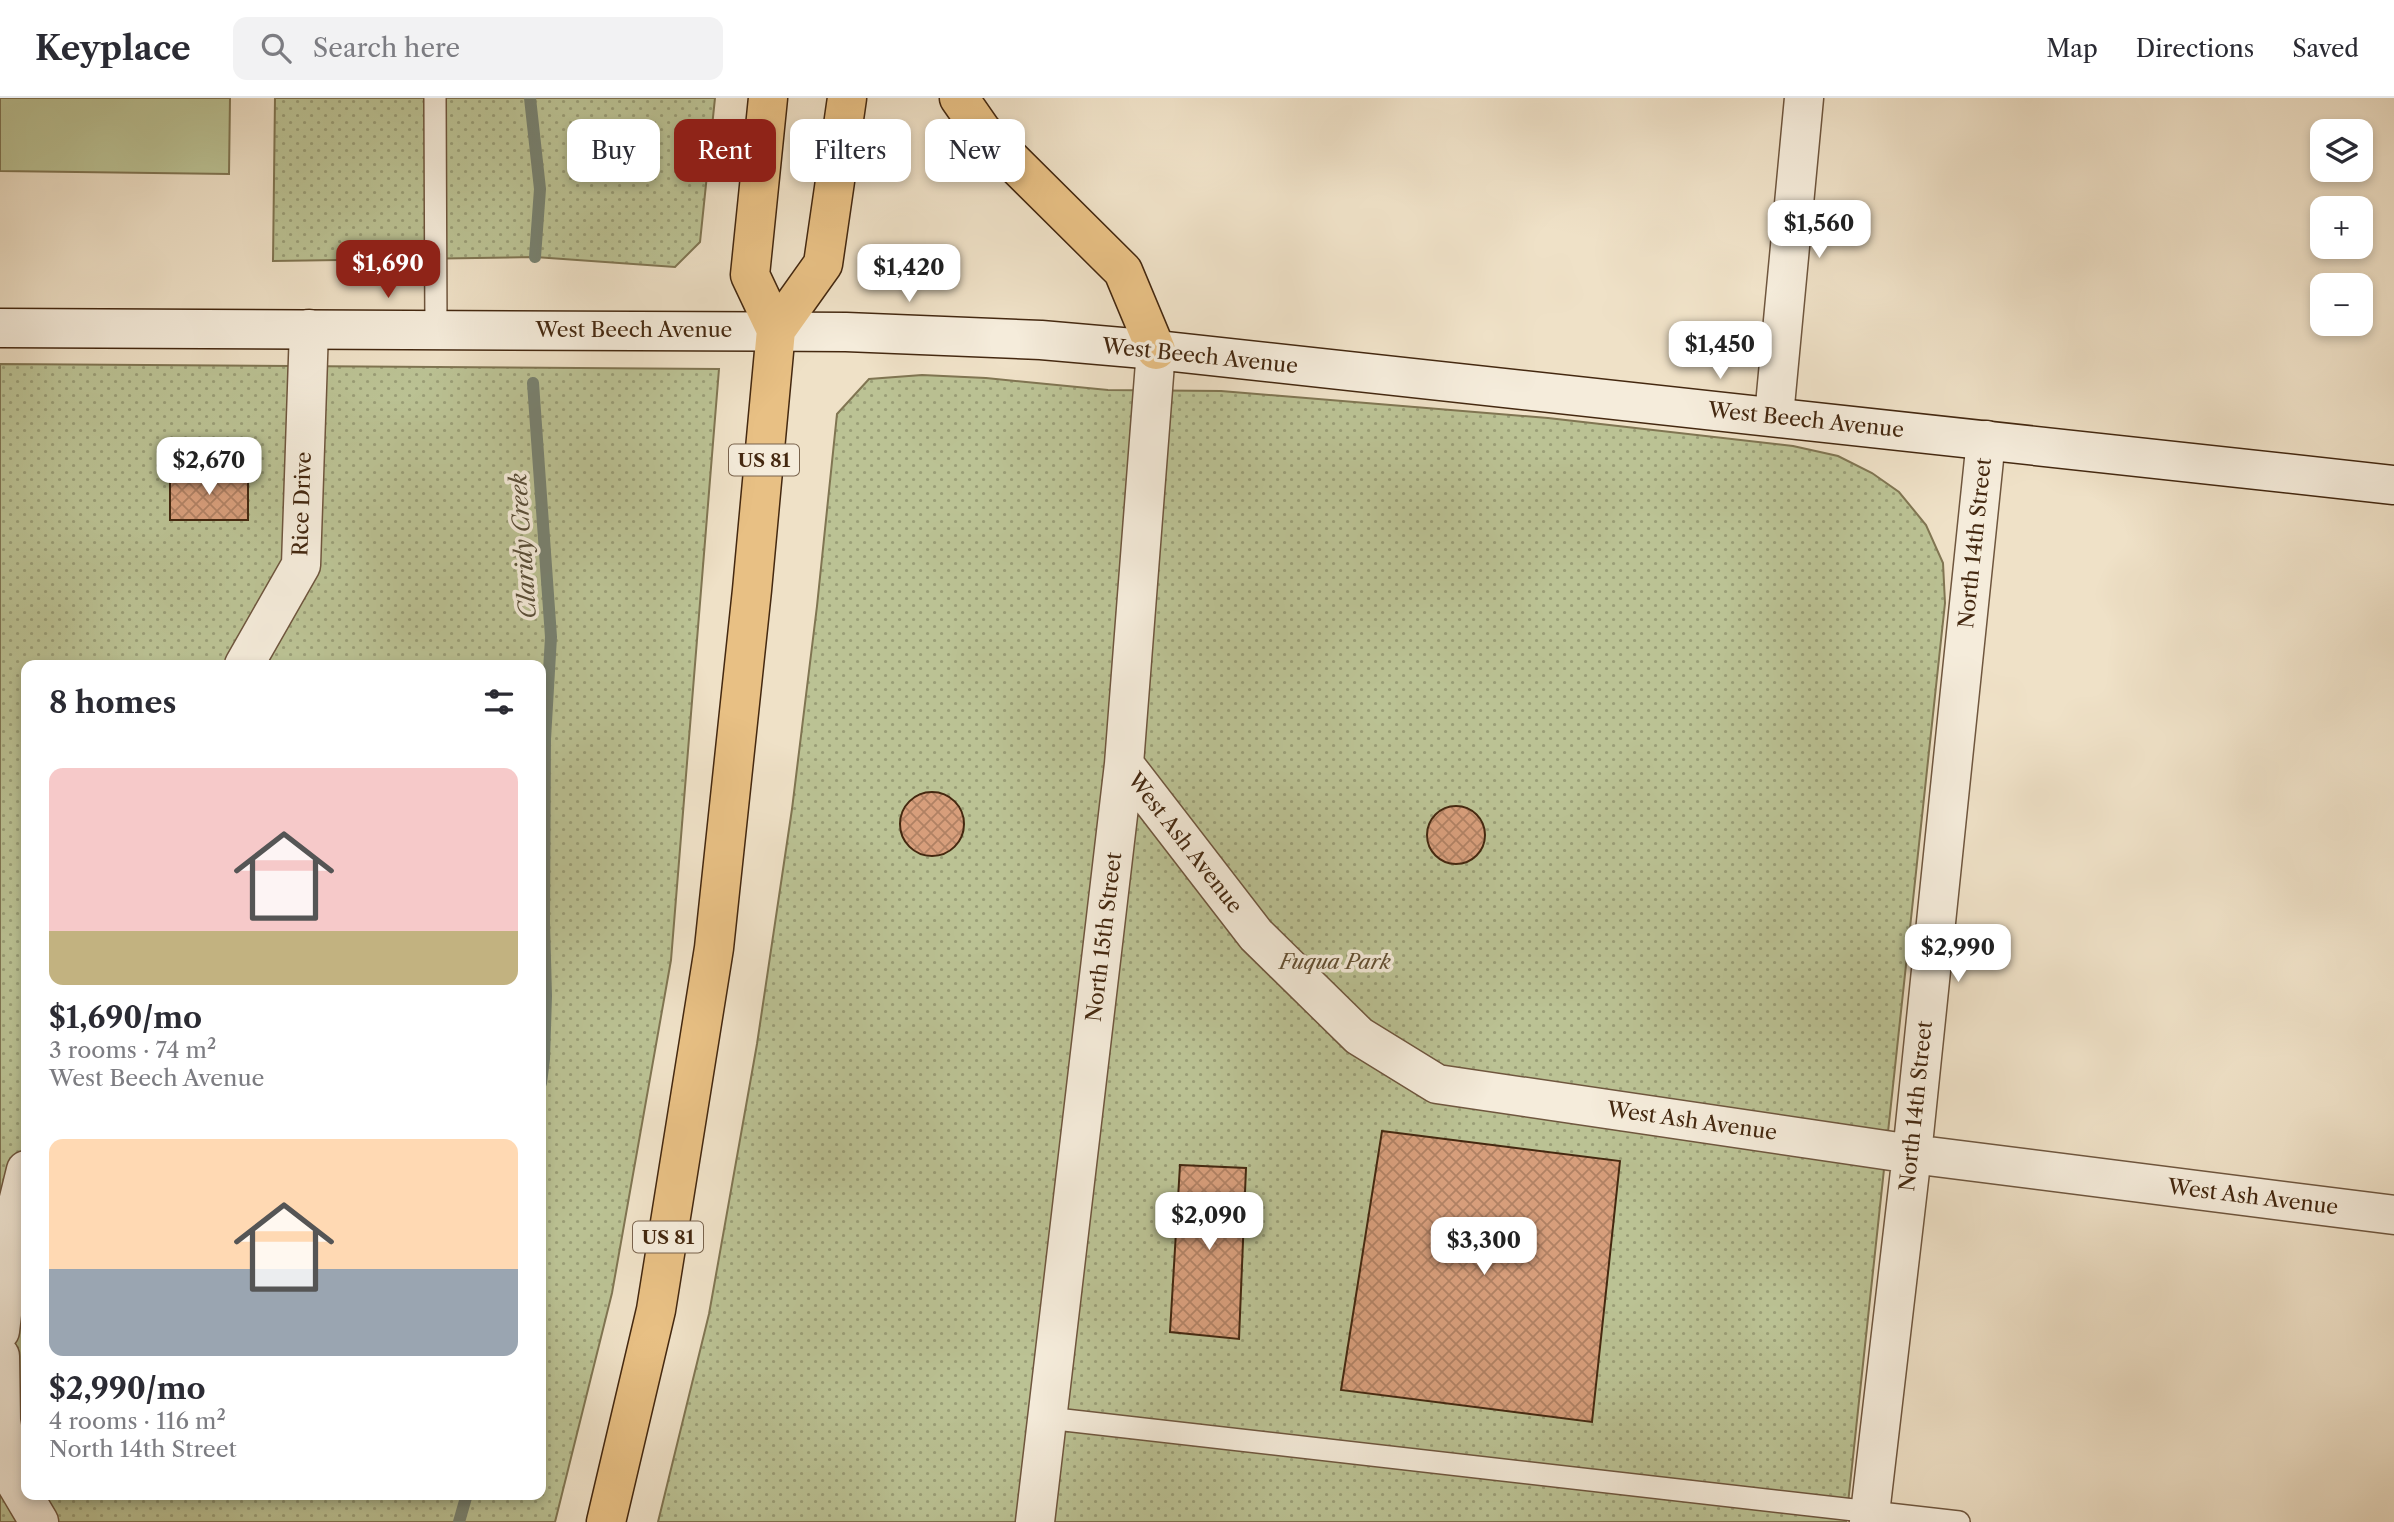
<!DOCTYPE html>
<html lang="en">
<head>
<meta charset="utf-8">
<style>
	:root { --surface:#fff; --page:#f2f2f3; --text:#2b2b33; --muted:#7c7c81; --line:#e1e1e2; --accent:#8f2418 }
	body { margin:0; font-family:"Libre Caslon Text",serif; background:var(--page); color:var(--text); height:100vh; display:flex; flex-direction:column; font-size:26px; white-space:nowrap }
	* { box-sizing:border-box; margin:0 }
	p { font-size:23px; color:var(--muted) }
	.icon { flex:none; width:38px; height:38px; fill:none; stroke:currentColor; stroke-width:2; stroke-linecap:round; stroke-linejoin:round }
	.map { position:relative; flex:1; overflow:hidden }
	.drawer { position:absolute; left:21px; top:562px; width:525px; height:840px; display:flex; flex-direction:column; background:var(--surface); border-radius:14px; box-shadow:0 4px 10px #0003 }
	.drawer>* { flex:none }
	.hud { position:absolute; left:567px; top:21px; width:665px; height:63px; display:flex; gap:14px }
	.tools { position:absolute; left:2310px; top:21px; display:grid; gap:14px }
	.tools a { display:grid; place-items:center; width:63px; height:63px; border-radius:14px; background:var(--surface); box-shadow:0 4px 10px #0003; font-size:35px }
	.price { position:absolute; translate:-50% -60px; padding:0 16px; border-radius:14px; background:#fff; color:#222; font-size:23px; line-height:46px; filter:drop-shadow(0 2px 4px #0008) }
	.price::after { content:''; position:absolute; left:50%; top:42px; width:21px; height:16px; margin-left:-10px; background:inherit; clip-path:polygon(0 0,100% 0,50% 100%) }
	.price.selected { background:var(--accent); color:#fff }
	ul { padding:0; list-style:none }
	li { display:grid; align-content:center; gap:14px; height:371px; padding:0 28px }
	li span { display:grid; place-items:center; height:217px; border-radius:14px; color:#555 }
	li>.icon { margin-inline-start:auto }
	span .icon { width:126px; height:126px; fill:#fffc; stroke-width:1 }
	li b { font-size:30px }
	h2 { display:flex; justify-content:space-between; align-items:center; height:84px; padding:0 28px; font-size:30px }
	.chip { padding:0 24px; border-radius:14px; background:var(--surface); box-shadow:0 4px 10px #0003; font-size:24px; line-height:63px }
	.chip.selected { background:var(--accent); color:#fff }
	header { display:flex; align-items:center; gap:42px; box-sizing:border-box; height:98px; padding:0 35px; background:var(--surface); border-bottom:2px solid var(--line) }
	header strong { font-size:33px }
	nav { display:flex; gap:38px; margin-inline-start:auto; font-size:24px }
	.search { width:490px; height:63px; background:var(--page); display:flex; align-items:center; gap:18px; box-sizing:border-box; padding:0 24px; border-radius:14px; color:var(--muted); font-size:26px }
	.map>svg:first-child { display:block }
</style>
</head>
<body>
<header>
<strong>Keyplace</strong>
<div class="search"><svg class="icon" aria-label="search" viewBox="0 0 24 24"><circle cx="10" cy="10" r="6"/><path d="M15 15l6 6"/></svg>Search here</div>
<nav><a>Map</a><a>Directions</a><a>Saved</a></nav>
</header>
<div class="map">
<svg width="2394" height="1424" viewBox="0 0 2394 1424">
	<defs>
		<pattern id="park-dots" width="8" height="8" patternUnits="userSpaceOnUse" patternTransform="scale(1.75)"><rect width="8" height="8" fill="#bbc294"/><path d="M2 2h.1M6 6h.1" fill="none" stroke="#9a9e77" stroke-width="1.8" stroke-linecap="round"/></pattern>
		<pattern id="building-cross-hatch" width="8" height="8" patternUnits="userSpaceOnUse" patternTransform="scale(1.75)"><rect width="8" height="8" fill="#d79e7b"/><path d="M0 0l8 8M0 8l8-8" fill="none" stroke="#b08163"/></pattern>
	</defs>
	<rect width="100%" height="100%" fill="#efe1c7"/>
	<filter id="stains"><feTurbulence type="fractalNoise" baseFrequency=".00286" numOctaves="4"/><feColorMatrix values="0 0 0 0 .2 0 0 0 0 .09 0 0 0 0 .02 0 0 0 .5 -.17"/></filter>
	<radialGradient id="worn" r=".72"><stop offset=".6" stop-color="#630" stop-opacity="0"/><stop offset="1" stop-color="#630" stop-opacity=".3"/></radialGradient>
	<!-- green -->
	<path fill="#bbc294" stroke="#807552" stroke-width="2" d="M0,0H230L229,76L0,73Z"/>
	<!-- park -->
	<path fill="url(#park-dots)" stroke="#807552" stroke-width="2" fill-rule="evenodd" d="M275,0H715L700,144L675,169L535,159L273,163Z
		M0,266L719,271L671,862L612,1195L555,1424H0ZM26,567H541V1396H26Z
		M922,277L986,280L1108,292L1221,293L1548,320L1793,348L1838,358L1872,375L1899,394L1926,427L1943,465L1945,505L1846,1424H658L709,1216L757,946L792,711L817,508L837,316L869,281Z"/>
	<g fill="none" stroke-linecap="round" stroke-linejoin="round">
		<!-- stream -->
		<path stroke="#788271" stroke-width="12" d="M530,0L540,91L535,159
			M533,285L551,539L545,641L544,825L546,898L544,961L541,985
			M459,1424L467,1396"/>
	</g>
	<!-- building -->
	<path fill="url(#building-cross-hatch)" stroke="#442810" stroke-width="2" d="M248,376V422H170V377Z
		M900 726a32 32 0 1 1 64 0a32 32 0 1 1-64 0Z
		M1427 737a29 29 0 1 1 58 0a29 29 0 1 1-58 0Z
		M1382,1033L1620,1063L1592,1324L1341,1292Z
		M1180,1067L1246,1070L1239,1241L1170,1234Z"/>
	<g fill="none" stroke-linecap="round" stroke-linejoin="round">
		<defs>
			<path id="lane" d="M435,0L436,232
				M1047,1320L1959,1424"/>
			<path id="street" d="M1774,318L1804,0
				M244,567L301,467L309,231
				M1124,666L1256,837L1359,938L1437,986L1912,1056L2394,1117
				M0,1233L13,1125L26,1072
				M0,1258L1,1323L10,1375L39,1424
				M1035,1424L1124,666L1156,252
				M1869,1424L1912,1056L1986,342"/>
			<path id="secondary" d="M0,230L846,234L1041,242L1156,252L2394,387"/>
			<path id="primary" d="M959,0L982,33L1123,173L1156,252
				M776,232L823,166L847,0
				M606,1424L656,1212L714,850L752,492L776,232L750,177L768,0"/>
		</defs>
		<!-- lane casing -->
		<use href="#lane" stroke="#6f563e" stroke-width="24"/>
		<!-- street casing -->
		<use href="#street" stroke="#6f563e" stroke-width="41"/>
		<!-- secondary casing -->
		<use href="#secondary" stroke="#442810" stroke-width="41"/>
		<!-- primary casing -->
		<use href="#primary" stroke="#442810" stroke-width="41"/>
		<!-- lane -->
		<use href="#lane" stroke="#f5ecdb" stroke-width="21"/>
		<!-- street -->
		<use href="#street" stroke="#f5ecdb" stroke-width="38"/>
		<!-- secondary -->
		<use href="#secondary" stroke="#f5ecdb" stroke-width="38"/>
		<!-- primary -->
		<use href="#primary" stroke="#e8c084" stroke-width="38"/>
	</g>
	<g text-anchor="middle" stroke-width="7" stroke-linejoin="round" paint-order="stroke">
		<!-- shield labels -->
		<g fill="#f5ecdb" stroke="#79634d" stroke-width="2">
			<rect x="729" y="346.5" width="70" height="31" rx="5"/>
			<rect x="633" y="1123.5" width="70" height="31" rx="5"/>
		</g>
		<g font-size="19" font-weight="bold" fill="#442810">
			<text x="764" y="369">US 81</text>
			<text x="668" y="1146">US 81</text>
		</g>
		<!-- street labels -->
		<g font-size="21" fill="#442810" stroke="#f5ecdb">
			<text x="634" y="239">West Beech Avenue</text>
			<text transform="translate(1200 258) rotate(6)" y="7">West Beech Avenue</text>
			<text transform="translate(1806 322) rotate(6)" y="7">West Beech Avenue</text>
			<text transform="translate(302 406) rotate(-88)" y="7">Rice Drive</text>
			<text transform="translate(1975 445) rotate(-84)" y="7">North 14th Street</text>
			<text transform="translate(1185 745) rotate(52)" y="7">West Ash Avenue</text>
			<text transform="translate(1104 839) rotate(-83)" y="7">North 15th Street</text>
			<text transform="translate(1916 1008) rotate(-84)" y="7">North 14th Street</text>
			<text transform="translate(1692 1023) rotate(8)" y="7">West Ash Avenue</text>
			<text transform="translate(2253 1099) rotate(7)" y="7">West Ash Avenue</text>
		</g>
		<!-- park labels -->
		<g font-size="21" font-style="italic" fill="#624e31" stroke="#f5ecdb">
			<text x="1335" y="871">Fuqua Park</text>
		</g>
		<!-- water labels -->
		<g font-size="23" font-style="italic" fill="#5a4e38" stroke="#f5ecdb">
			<text transform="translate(523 448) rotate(-94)" y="8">Claridy Creek</text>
		</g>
	</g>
	<rect width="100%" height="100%" filter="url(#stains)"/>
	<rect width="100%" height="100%" fill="url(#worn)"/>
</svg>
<div class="tools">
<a><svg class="icon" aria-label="layers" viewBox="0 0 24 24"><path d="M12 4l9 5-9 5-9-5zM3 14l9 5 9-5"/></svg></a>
<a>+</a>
<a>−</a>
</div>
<b class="price" style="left:1819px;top:162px">$1,560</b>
<b class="price selected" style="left:388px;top:202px">$1,690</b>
<b class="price" style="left:909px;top:206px">$1,420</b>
<b class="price" style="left:1720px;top:283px">$1,450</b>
<b class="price" style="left:209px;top:399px">$2,670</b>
<b class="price" style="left:1958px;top:886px">$2,990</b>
<b class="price" style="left:1209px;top:1154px">$2,090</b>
<b class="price" style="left:1484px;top:1179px">$3,300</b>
<div class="hud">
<a class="chip">Buy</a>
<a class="chip selected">Rent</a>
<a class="chip">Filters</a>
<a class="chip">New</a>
</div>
<section class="drawer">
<h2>8 homes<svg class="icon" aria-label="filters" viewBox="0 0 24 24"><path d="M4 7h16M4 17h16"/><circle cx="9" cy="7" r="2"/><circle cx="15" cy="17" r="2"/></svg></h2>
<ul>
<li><span style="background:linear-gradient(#f6c9c9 75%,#c2b280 0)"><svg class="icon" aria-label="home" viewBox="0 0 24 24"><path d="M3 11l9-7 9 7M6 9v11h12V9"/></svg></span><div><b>$1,690/mo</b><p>3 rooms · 74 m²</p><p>West Beech Avenue</p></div></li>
<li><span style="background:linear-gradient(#ffd9b3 60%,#9aa5b1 0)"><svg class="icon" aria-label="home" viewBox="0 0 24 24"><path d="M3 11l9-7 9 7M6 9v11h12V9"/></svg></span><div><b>$2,990/mo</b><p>4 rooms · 116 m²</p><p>North 14th Street</p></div></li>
</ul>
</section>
</div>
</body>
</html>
